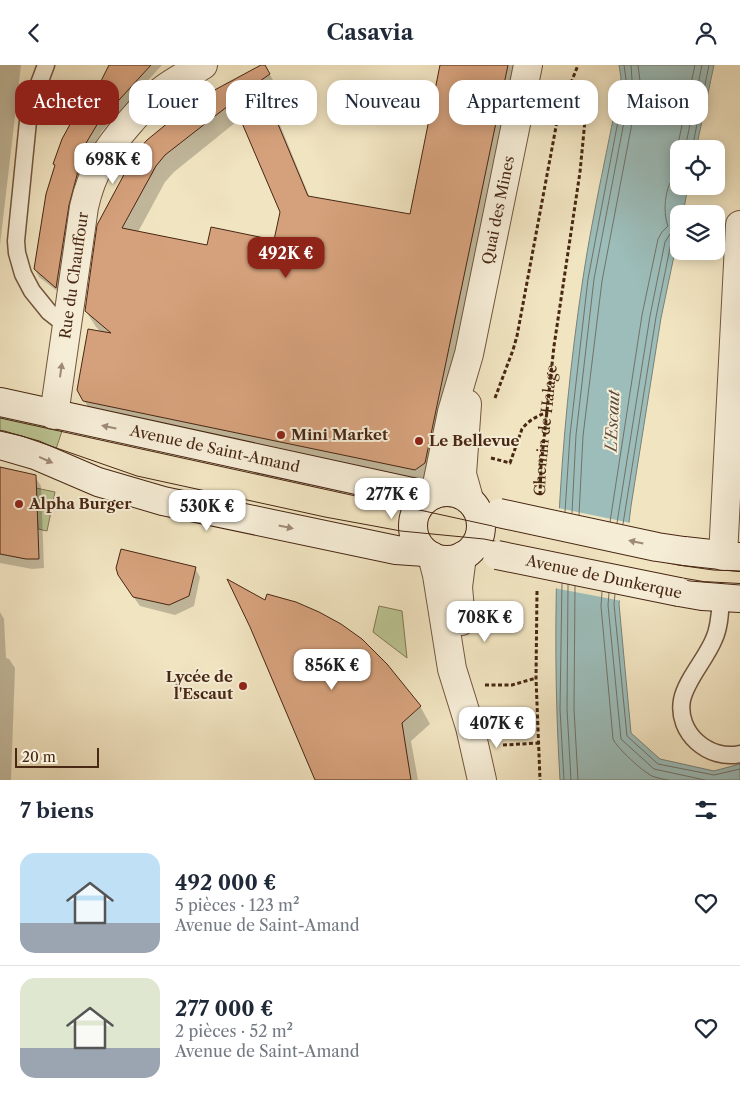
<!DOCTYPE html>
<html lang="fr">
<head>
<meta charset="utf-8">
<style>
	:root { --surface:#fff; --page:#f6f6f7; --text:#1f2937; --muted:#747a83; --line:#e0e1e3; --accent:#8f2418 }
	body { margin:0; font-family:"Libre Caslon Text",serif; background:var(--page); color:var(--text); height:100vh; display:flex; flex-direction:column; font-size:19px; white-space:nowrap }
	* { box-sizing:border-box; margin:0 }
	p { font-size:16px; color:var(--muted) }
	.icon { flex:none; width:28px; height:28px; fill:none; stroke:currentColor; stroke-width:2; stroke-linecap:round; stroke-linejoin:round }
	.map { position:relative; height:715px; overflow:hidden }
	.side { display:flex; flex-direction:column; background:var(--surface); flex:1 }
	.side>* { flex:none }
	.hud { position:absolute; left:15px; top:15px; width:710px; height:45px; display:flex; gap:10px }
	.fabs { position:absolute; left:670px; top:75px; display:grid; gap:10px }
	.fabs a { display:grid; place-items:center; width:55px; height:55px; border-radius:10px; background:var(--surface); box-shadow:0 2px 12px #0003; font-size:25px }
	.scale { position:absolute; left:15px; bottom:12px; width:84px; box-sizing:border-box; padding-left:5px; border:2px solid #482713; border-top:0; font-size:14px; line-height:18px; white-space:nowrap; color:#482713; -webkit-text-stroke:4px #f6edd7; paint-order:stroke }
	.price { position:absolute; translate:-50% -42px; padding:0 11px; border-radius:10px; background:#fff; color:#222; font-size:16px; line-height:32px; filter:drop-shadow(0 1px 2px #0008) }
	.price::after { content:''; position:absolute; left:50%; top:30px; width:15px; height:11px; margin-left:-8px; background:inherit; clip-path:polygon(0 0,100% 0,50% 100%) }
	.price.active { background:var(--accent); color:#fff }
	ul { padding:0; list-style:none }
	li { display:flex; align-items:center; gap:15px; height:125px; padding:0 20px }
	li+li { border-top:1px solid var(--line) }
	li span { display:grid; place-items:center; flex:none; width:140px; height:100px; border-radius:15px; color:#555 }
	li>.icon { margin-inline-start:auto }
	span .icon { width:60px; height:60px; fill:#fffc; stroke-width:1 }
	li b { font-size:21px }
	h2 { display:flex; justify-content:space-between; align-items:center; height:60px; padding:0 20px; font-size:21px }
	.pill { padding:0 18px; border-radius:15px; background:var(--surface); box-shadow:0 2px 12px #0003; font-size:18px; line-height:45px }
	.pill.active { background:var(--accent); color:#fff }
	header { display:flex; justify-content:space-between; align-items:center; height:65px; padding:0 20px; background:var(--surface); font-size:22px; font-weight:700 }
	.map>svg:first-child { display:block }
</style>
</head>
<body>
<header><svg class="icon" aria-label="back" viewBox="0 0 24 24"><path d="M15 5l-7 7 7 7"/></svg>Casavia<svg class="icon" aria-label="person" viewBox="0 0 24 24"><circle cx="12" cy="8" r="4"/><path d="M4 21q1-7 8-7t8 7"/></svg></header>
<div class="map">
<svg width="740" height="715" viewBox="0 0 740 715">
	<rect width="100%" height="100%" fill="#f1e4c1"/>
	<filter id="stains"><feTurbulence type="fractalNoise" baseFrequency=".004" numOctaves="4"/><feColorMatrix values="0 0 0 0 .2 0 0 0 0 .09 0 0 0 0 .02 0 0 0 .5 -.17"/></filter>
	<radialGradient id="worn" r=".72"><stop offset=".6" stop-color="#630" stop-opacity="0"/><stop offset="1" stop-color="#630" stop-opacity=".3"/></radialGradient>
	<!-- green -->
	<path fill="#bbc492" stroke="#827652" d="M0,349L63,363L55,387L0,370Z
		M36,423L55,427L47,466L38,464Z
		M379,541L402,546L407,593L373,567Z"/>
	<!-- water -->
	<path fill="#9cbdba" stroke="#7a8177" d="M619,0H714L696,84H679V121H688L683,149H679V167L661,253L631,441L619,539L631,668L660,694L714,706L740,699V715H560C550,549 558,378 583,213C593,146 609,79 621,13Z"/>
	<!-- pier -->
	<path fill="#f1e4c1" d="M558,443L631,458L622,536L554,523Z"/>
	<!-- shadow -->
	<path fill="#0003" fill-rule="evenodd" d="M0,0H21L0,180Z
		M118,0H162L102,66L81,101L83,105L61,229L39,212L35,204L56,101L54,99L76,55L88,46Z
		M264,0L279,25L269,33L310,133L411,150L441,0H520L434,415L425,421L94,352L78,325L102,268L96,262L86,246L136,90ZM241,53L281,147L275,177L208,182L138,167L165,117L174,107Z
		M0,404L35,412L41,421L44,503L32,504L0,498Z
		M195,503L200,512L194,541L175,550L140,541L125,520Z
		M0,547L4,554L6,593L9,594L15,603L11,715H0Z
		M420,641L430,659L411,676L418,715H317Z"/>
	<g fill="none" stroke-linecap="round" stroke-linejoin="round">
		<!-- shore -->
		<path stroke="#727266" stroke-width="1" d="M685,84L702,0
			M692,84L709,0
			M679,88L678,79L695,0
			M565,447L570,370L588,214L626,14L624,0
			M572,448L576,370L594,214L632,15L631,0
			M579,450L583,371L602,216L640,16L638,0
			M610,457L642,250L658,174L662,167L668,161C662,146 665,116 679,106
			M617,458L650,251L665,177L670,169L679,167
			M623,459L656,252L671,178L674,174L679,173
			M562,518L560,644L564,715
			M568,520L567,644L571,715
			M575,521L574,644L578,715
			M602,527L601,541L613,674C618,684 642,706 652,711C657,713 662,714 668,715
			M609,528L608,540L621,674L654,704L705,715
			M615,529L614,539L627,671L658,699L714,710L740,704"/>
	</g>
	<!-- building -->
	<path fill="#d5a17c" stroke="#482713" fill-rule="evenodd" d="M109,0H151L98,58L76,95L79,96L77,110L69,140L56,223L34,204L46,129L55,100L53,99L62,74L74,52L76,53L81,42L87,44Z
		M261,0H265L270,9L260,16L308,131L410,149L440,0H508L425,398L415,405L83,336L77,325L88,264L111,268L85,246L97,160L135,89L147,75L196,35ZM233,37L280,147L274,175L211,162L207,180L122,163L156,101L165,90Z
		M0,402L36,410L39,494H26L0,489Z
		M121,484L196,502L189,531L169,540L133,532L118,510L116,503Z
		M227,514L265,535L267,529L296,537L319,547L341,559L362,574L387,599L421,641L402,658L411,715H315L250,562Z"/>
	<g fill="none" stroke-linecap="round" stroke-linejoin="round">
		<defs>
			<path id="service" d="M46,0L32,37L28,56L16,176L17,188L23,209L32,226L49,247L67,261
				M721,532C720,546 720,561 714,574C706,594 686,615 682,635C676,668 709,696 740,689"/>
			<g id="minor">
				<path d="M467,339L462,409L469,434"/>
				<path id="s2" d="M54,350L84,142C92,106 107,83 131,56C141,44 151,33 164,24C176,15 190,8 203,0"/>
				<path id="s3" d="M435,429L452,347L469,289L528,0"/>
				<path d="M432,491L437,510L452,604L470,662L482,715"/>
				<path d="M723,491L740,160"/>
				<path d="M461,556L458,522L462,491"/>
			</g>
			<g id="secondary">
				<path id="s4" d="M0,337L430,431"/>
				<path d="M0,380L35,390L98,417L163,436L396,485L425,487"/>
				<circle cx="447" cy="461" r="34"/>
				<path d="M684,486L740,492"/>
				<path d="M679,527L702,531L740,533"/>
			</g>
		</defs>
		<!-- service casing -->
		<use href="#service" stroke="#72563e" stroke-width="19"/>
		<!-- minor casing -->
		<use href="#minor" stroke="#72563e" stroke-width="30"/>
		<!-- secondary casing -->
		<use href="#secondary" stroke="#482713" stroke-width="30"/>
		<!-- path -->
		<g stroke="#482713" stroke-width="3" stroke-dasharray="4 2.5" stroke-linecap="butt">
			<path d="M495,333L513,285L517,271L558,51L578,0"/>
			<path d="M491,393L510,398L522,364C529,355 537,351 548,347"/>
			<path id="s1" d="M540,430L541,401L554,281L580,107L586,45L578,33L574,30H565"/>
			<path d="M537,526L536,613L540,715"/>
			<path d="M485,620H512L536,613"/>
			<path d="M503,680L539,678"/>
		</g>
		<!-- service -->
		<use href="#service" stroke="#f6edd7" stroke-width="16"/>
		<!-- minor -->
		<use href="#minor" stroke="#f6edd7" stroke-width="28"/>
		<!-- secondary -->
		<use href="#secondary" stroke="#f6edd7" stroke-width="28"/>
		<!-- tram -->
		<path stroke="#482713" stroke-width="1" d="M0,353L497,462L678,500L713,505L740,506
			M0,366L22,371L137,411L325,452L401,466L484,474L690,516L740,520"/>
		<defs>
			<path id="secondary-bridge" d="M499,448L657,482L684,486
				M497,490L679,527"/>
		</defs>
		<!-- secondary-bridge casing -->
		<use href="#secondary-bridge" stroke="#482713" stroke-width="30" stroke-linecap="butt"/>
		<!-- secondary-bridge -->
		<use href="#secondary-bridge" stroke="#f6edd7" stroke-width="28"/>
	</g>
	<!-- one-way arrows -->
	<defs><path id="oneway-solid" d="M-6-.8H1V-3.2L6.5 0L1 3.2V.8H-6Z" transform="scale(1.25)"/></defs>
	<g fill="#9f8a75">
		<use href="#oneway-solid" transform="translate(61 305) rotate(-82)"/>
		<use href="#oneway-solid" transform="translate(109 362) rotate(-168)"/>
		<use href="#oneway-solid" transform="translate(46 395) rotate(24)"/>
		<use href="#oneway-solid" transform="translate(286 462) rotate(12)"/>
		<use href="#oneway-solid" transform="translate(636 477) rotate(-168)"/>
	</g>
	<!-- markers -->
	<g fill="#8f2418" stroke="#f6edd7" stroke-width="2">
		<circle cx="281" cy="370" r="5"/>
		<circle cx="419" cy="376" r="5"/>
		<circle cx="19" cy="439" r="5"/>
		<circle cx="243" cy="621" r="5"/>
	</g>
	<g text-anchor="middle" stroke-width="4" stroke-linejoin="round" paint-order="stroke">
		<!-- street labels -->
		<g font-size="15" fill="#482713" stroke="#f6edd7">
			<text dy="5" stroke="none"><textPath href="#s3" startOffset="291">Quai des Mines</textPath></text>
			<text dy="5" stroke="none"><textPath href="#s2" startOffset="141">Rue du Chauffour</textPath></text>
			<text dy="5" stroke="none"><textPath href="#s1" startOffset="65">Chemin de Halage</textPath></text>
			<text dy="5" stroke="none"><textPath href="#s4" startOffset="220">Avenue de Saint-Amand</textPath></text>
			<text transform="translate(604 512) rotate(12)" y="5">Avenue de Dunkerque</text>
		</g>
		<!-- poi labels -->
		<g font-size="15" font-weight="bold" fill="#482713" stroke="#f6edd7" text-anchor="start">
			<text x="291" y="375">Mini Market</text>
			<text x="429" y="381">Le Bellevue</text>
			<text x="29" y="444">Alpha Burger</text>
			<text x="233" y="617" text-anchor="end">Lycée de<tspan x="233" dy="17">l'Escaut</tspan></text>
		</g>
		<!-- water labels -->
		<g font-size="16" font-style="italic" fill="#5d4c3d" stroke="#f6edd7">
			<text transform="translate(612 356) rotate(-87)" y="6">L'Escaut</text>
		</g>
	</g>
	<rect width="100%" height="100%" filter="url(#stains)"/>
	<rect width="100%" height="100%" fill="url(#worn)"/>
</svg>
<div class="fabs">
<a><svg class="icon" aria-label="locate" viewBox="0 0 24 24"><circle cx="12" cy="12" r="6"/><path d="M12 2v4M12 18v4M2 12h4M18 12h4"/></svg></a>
<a><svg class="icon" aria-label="layers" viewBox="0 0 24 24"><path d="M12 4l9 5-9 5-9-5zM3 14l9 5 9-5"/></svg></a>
</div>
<div class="scale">20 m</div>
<b class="price" style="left:113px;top:120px">698K €</b>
<b class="price active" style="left:286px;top:214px">492K €</b>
<b class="price" style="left:392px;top:455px">277K €</b>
<b class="price" style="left:207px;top:467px">530K €</b>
<b class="price" style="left:485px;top:578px">708K €</b>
<b class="price" style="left:332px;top:626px">856K €</b>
<b class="price" style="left:497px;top:684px">407K €</b>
<div class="hud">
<a class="pill active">Acheter</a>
<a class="pill">Louer</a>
<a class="pill">Filtres</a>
<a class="pill">Nouveau</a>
<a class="pill">Appartement</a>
<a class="pill">Maison</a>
</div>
</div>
<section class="side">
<h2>7 biens<svg class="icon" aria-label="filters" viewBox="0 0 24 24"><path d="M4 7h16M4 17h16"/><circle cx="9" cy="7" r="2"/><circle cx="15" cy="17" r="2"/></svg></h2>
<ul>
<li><span style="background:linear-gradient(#bfe0f5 70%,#9aa5b1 0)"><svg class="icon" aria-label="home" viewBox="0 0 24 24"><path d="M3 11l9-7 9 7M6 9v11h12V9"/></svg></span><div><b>492 000 €</b><p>5 pièces · 123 m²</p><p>Avenue de Saint-Amand</p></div><svg class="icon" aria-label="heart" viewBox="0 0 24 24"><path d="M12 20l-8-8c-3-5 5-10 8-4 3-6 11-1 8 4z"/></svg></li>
<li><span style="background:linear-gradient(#dfe7d0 70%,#9aa5b1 0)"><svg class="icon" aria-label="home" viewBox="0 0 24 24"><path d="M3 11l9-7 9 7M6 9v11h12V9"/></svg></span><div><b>277 000 €</b><p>2 pièces · 52 m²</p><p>Avenue de Saint-Amand</p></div><svg class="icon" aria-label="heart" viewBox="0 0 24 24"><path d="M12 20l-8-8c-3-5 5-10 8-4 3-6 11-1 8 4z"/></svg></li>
</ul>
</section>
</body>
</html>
